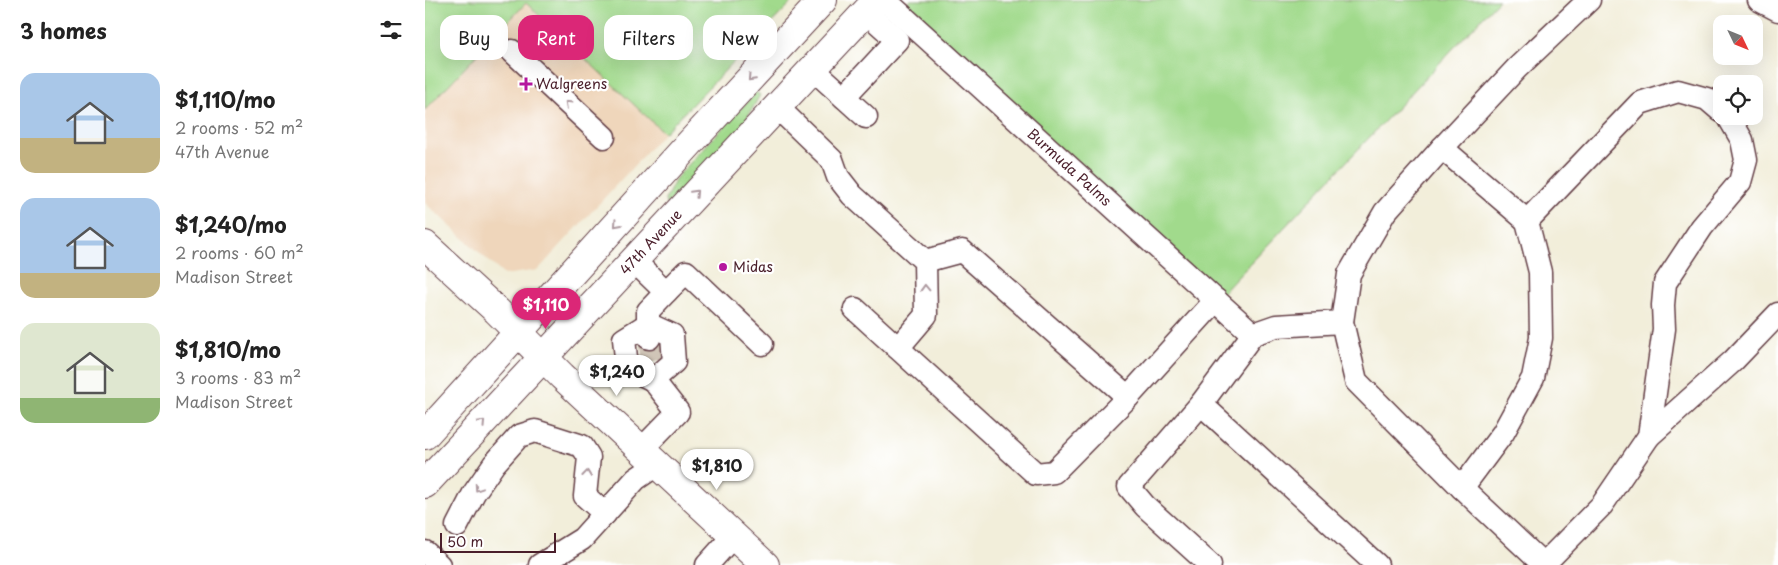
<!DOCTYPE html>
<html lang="en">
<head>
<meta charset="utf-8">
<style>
	:root { --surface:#fff; --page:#f2f2f2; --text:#222; --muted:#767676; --accent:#db2777 }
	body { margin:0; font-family:"Playpen Sans",sans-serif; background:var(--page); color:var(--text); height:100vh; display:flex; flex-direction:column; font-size:19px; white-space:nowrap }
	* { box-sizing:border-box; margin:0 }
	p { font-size:16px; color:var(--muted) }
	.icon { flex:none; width:28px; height:28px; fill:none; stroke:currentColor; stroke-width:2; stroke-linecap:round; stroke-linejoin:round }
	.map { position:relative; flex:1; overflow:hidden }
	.drawer { display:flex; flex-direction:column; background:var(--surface); width:425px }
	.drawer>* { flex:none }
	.top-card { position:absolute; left:15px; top:15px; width:475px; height:45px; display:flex; gap:10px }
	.needle { width:32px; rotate:133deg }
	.buttons { position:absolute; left:1288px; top:15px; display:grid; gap:10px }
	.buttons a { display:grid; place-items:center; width:50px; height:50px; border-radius:10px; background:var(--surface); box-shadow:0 5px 20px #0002; font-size:25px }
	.scale { position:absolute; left:15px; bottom:12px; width:116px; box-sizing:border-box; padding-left:5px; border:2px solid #4a1f2b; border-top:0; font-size:14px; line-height:18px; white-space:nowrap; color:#4a1f2b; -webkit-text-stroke:4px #fff; paint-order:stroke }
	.price { position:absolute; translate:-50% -42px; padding:0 11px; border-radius:18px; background:#fff; color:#222; font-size:16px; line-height:32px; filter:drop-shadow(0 1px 2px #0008) }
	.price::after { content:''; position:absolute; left:50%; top:30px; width:15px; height:11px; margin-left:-8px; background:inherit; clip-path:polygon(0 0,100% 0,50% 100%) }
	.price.current { background:var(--accent); color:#fff }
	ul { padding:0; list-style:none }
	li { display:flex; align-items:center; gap:15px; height:125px; padding:0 20px }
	li span { display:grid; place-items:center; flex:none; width:140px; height:100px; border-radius:15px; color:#555 }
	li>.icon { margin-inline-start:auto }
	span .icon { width:60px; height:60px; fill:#fffc; stroke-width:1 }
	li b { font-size:21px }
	h2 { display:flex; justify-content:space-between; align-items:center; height:60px; padding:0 20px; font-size:21px }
	.chip { padding:0 18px; border-radius:15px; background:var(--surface); box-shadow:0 5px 20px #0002; font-size:18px; line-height:45px }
	.chip.current { background:var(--accent); color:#fff }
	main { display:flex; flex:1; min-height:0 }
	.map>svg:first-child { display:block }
</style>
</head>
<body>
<main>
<section class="drawer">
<h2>3 homes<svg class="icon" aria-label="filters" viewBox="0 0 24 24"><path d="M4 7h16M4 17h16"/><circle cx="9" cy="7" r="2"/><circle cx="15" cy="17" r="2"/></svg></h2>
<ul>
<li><span style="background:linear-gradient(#a9c7e8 65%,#c2b280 0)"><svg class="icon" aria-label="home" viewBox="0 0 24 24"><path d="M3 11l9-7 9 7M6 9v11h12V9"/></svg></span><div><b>$1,110/mo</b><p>2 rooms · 52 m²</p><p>47th Avenue</p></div></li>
<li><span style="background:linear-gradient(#a9c7e8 75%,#c2b280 0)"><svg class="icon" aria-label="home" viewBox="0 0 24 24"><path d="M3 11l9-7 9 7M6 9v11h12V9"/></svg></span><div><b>$1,240/mo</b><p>2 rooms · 60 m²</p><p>Madison Street</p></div></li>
<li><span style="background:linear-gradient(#dfe7d0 75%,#8fb573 0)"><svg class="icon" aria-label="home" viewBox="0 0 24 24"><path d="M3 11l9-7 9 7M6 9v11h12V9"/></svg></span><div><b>$1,810/mo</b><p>3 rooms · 83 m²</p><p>Madison Street</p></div></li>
</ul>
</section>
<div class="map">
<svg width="1353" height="565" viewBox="0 0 1353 565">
	<rect width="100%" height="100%" fill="#fff"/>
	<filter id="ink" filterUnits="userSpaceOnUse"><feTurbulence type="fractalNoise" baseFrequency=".02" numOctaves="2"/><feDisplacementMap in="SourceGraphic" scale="10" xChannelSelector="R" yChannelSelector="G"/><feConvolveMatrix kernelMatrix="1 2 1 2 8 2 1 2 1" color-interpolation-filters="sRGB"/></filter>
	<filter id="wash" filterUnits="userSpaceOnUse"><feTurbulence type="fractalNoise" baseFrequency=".0096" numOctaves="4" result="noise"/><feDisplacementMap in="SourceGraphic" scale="20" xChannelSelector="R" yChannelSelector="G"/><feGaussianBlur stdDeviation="1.12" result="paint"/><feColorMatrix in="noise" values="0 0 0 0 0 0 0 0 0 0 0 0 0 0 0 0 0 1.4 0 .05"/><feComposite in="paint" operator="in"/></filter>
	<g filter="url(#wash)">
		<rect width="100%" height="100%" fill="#f2eeda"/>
		<!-- built -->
		<path fill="#efd6bb" d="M101,3L239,133L113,270L79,275L0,203V110Z"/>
		<!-- green -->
		<path fill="#a1da8c" stroke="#767c5c" d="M0,0H369L239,133L101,3L0,110Z
			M485,0H1074L791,300L473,13Z
			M331,92L335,95L311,138L241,205L240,200L252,177Z"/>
	</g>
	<g filter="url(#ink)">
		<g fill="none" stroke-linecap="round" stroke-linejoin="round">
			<!-- minor-tunnel -->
			<path stroke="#d0c5b7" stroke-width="22" stroke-dasharray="22 11" stroke-linecap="butt" d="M224,338L227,362"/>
			<defs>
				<g id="minor">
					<path id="s1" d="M460,0L828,334"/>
					<path d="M1334,0L1353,10"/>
					<path d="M87,51L179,137"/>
					<path d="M388,69L441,117"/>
					<path d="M419,97L472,40L441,12"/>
					<path d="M352,107L407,160L413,177L427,195L500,261L501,315L473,348"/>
					<path d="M1017,148L1102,221"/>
					<path d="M208,260L241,292L261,272L337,344"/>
					<path d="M500,261L537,251L703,397"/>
					<path d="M430,309L611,474L629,472L703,397L791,300"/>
					<path d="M224,338L223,324L199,339L202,367L228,380"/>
					<path d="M776,404L952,565"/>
					<path d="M1224,436L1308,361L1353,314"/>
					<path d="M217,449L253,412L228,380L249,362L247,335L223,324V311L241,292"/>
					<path d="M1037,488L1078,433L1108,378L1116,338L1115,272L1102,221L1215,103L1253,91L1282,99L1296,111"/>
					<path d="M32,526L49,493L69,464L94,436L110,431L157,446L164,457L160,496L180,514"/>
					<path d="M0,552L14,565"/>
					<path d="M1118,564L1037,488L931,381L917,322L924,274L960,212L1017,148L1092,68L1164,0"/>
					<path d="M115,565L157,539L211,479L233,464"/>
					<path d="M282,565L309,535"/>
					<path d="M785,565L720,506L704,487L776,404L828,334L851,326L917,322"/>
					<path d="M1118,565L1177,505L1224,436L1239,329L1238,305L1240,283L1277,227L1315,182L1321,160L1317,140L1303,116"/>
				</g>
				<g id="major">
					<path d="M0,245L72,311L137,376L340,565"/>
					<path d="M0,435L265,143L398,0"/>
					<path id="s2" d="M0,484L452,0"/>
				</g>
			</defs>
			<!-- minor casing -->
			<use href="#minor" stroke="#633e45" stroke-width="25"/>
			<!-- major casing -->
			<use href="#major" stroke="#633e45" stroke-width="30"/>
			<!-- minor -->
			<use href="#minor" stroke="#fff" stroke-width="22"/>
			<!-- major -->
			<use href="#major" stroke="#fff" stroke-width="28"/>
		</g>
		<!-- one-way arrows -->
		<defs><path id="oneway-chevron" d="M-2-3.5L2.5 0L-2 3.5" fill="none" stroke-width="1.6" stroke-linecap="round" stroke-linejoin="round" transform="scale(1.25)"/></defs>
		<g stroke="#ae9aa0">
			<use href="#oneway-chevron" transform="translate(326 78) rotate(133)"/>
			<use href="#oneway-chevron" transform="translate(143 104) rotate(-137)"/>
			<use href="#oneway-chevron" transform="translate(270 193) rotate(-47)"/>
			<use href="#oneway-chevron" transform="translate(192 224) rotate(132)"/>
			<use href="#oneway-chevron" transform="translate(500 288) rotate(-92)"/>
			<use href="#oneway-chevron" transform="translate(57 423) rotate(-47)"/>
			<use href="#oneway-chevron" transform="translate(162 474) rotate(-84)"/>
			<use href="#oneway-chevron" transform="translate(53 488) rotate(124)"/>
		</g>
	</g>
	<!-- markers -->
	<g fill="#b5179e" stroke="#fff" stroke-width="2">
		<path d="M98.5 76.5h5v5h5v5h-5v5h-5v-5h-5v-5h5z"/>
		<circle cx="298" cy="267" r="5"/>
	</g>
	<g text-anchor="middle" stroke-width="4.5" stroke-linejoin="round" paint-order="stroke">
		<!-- poi labels -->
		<g font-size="14" fill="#4a1f2b" stroke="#fff" text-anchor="start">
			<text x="111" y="89">Walgreens</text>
			<text x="308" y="272">Midas</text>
		</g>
		<!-- street labels -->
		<g font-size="14" fill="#4a1f2b" stroke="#fff">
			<text dy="5" stroke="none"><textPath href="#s1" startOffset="249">Burmuda Palms</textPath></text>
			<text dy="5" stroke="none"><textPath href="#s2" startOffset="331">47th Avenue</textPath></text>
		</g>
	</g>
</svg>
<div class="buttons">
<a><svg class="needle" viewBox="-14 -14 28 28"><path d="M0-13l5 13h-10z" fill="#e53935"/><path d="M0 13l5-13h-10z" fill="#767676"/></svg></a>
<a><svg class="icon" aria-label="locate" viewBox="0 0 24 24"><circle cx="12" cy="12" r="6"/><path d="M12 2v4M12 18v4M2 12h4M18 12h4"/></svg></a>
</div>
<div class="scale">50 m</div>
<b class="price current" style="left:121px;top:330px">$1,110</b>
<b class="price" style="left:192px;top:397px">$1,240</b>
<b class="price" style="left:292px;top:491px">$1,810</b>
<div class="top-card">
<a class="chip">Buy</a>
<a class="chip current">Rent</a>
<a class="chip">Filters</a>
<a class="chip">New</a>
</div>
</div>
</main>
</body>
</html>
